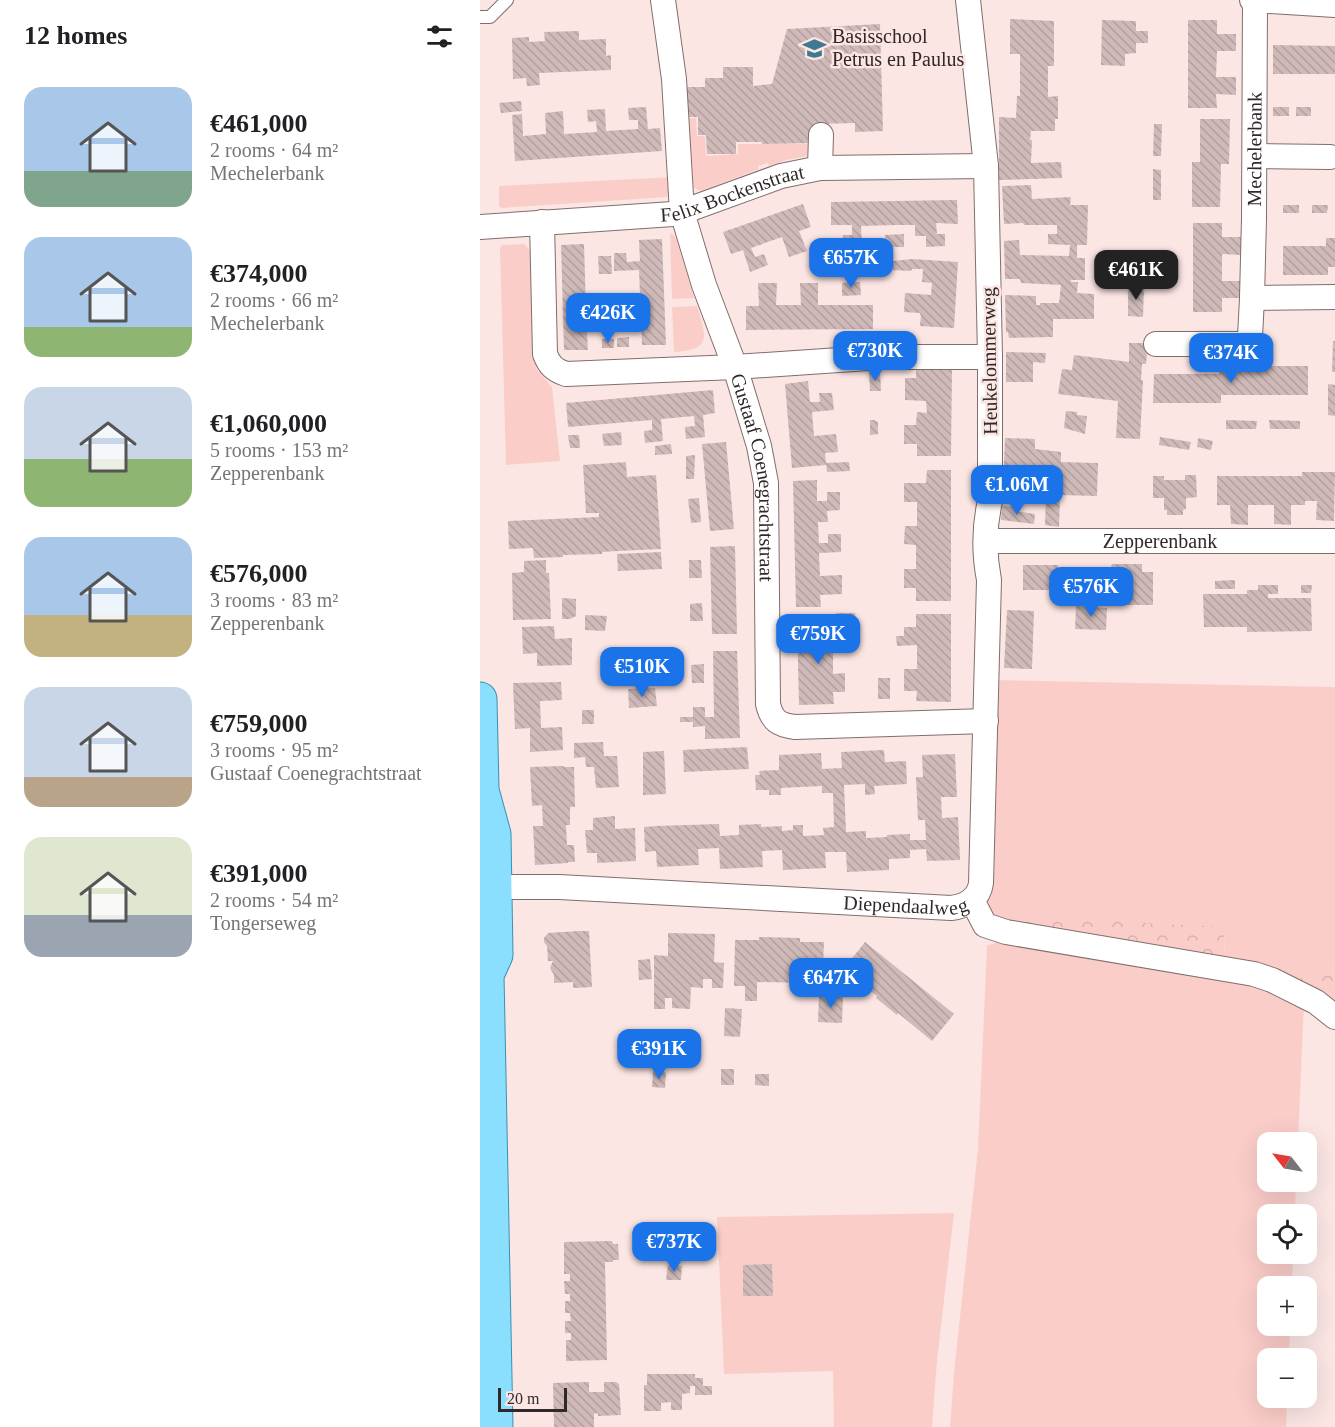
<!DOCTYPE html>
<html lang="en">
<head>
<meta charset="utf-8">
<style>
	:root { --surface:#fff; --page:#f2f2f2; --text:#202124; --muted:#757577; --accent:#1a73e8 }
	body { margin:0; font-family:"Times New Roman",serif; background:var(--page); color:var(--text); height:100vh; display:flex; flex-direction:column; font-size:22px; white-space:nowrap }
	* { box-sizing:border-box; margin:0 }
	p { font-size:20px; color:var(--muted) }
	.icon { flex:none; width:33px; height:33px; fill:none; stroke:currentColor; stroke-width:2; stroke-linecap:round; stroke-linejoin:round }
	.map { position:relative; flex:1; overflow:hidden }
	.side { display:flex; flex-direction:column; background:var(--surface); width:480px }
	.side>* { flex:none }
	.needle { width:39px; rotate:301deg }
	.buttons { position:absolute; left:777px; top:1132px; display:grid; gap:12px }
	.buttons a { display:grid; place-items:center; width:60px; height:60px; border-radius:12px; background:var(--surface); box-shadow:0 6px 24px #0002; font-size:30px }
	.scale { position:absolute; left:18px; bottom:15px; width:69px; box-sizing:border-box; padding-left:6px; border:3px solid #312928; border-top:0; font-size:16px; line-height:21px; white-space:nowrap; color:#312928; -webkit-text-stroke:4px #fbe6e4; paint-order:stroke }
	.price { position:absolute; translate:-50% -51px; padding:0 14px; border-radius:12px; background:var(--accent); color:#fff; font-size:20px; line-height:39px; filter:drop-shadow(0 2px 3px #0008) }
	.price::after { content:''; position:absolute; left:50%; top:36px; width:18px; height:14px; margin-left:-9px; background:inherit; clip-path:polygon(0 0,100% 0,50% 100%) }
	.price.selected { background:#222; color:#fff }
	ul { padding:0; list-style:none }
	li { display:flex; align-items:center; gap:18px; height:150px; padding:0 24px }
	li span { display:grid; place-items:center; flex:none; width:168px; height:120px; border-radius:18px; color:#555 }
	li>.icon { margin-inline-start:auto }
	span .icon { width:72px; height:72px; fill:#fffc; stroke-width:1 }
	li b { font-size:26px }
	h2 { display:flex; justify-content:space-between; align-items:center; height:72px; padding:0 24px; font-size:26px }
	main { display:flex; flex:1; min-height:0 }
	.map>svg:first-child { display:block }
</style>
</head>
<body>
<main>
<section class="side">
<h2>12 homes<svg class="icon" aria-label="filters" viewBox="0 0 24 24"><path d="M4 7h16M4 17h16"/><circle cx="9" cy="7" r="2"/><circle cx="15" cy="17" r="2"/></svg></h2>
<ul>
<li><span style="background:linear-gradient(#a9c7e8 70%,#7fa58c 0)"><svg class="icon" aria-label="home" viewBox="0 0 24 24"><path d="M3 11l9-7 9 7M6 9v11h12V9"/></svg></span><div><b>€461,000</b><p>2 rooms · 64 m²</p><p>Mechelerbank</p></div></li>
<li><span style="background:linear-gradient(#a9c7e8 75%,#8fb573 0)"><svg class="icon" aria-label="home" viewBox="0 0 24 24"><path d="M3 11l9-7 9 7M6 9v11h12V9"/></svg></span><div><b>€374,000</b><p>2 rooms · 66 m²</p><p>Mechelerbank</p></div></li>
<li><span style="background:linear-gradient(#c9d6e8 60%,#8fb573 0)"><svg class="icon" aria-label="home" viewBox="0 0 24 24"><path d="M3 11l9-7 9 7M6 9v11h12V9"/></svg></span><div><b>€1,060,000</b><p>5 rooms · 153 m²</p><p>Zepperenbank</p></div></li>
<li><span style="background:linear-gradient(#a9c7e8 65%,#c2b280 0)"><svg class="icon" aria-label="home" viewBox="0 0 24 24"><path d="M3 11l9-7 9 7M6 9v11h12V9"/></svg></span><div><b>€576,000</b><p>3 rooms · 83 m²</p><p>Zepperenbank</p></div></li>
<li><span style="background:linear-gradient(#c9d6e8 75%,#b9a48a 0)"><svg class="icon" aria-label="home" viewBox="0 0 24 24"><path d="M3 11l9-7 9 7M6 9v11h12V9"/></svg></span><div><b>€759,000</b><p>3 rooms · 95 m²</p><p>Gustaaf Coenegrachtstraat</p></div></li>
<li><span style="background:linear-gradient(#dfe7d0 65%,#9aa5b1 0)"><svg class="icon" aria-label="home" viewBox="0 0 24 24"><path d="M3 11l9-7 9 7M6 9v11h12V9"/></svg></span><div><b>€391,000</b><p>2 rooms · 54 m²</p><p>Tongerseweg</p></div></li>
</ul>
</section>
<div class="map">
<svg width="855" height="1427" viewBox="0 0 855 1427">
	<defs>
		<pattern id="forest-crowns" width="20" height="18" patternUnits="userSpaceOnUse" patternTransform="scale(1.5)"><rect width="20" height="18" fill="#fbcdc9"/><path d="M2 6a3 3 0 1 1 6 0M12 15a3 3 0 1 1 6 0" fill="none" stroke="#d8b0ad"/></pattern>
		<pattern id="building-back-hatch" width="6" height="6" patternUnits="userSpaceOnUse" patternTransform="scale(1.5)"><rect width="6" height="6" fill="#cfbab9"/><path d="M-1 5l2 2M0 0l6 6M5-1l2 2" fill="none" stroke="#b2a09f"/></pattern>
	</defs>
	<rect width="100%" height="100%" fill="#fbe6e4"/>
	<!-- green -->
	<path fill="#fbcdc9" d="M216,118L217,136H225L226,156L258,154V144H337L336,154L307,160L289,166L288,163L278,166L279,169L221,191L208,185L204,119Z
		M194,177V187L188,197L22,208L19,206V186Z
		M190,232L196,238L214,298L192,299Z
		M44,244L50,250L54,361L57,370L72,387L80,461L26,465L20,248L22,245Z
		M217,306C226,336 233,350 194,352L192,307Z
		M515,680L855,687V972L849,967L815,984L745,960L744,927H539L519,921L508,912Z
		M520,941L778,983L824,1003L818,1143H788V1182H816L815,1215H788V1254H813L812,1287H788V1326H810L809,1359H788V1398H807L806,1427H470L474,1373L498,1149L507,946Z
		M474,1213L457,1361L452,1427H354L353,1371L244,1374L237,1217Z"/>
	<!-- forest -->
	<path fill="url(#forest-crowns)" d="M545,917L744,927L745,960L539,927Z
		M849,967L855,972V1009L815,984C824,973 836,970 849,967Z"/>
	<!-- building -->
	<path fill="url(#building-back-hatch)" d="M530,19L574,21V66H568V97L578,96V119H575V131H551L550,140H552L551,163L581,162L582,178L519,180V117L536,118L537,96H540V54H530Z
		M622,20L656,21V31H668V43H656V53L645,54V66L621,65Z
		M708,20H737V34H756V51H737L736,77H756V95L736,94L737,108H708Z
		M400,24L403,131L375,132V123L336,124L337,143L282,144V142H256V154H227L226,135H218V117H207L206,87H225V78H243V67H273V86L292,84L307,29Z
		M99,31V40L126,39V56L131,55V70L59,73L60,85L47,86L46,78L33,79L32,38L49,37V42L65,41L64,32Z
		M793,45L855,46V74H793Z
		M41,101L42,111L21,113L19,103Z
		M166,107L168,129L180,128L182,151L35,161L32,115L42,114L43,136L66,134L65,113L83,111L84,134L117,132L116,121L108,122L107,110L125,109L126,131L158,129V120H149L148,108Z
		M793,107H809V116H793Z
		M816,107H831V116H816Z
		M720,119H750L749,164H741L740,207H712V162H720Z
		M674,124H682L681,156H673Z
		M673,169L681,170V200H673Z
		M551,185L552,199L591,197L590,205H608L607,245H597V258H605V280H591V282H598L597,293L614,294V319H573V337L529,338L528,332H526L525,295L556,296V305H560V303H579L581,285L541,283L540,279H525L524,241L539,240L540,255L589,256L590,245L568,244V234H577V225H544L543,223L524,224L522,186Z
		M477,200L478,224L456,223L457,234H465V246L446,247V236H435V225H415L381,226L382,247L363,248V235H372V225H351V202Z
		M323,204L331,227L319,231L327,251L309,257L302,237L271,248L275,257L284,254L288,265L270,272L263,250L251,254L243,232Z
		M803,205H819V213H803Z
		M832,205H848L847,213H832Z
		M713,223H742V237H761V255L742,254V281H761V298H742V312H713Z
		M424,234V247H405V235Z
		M846,238H855V267H848V275H803V246H846Z
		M182,239L186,345H162L159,270L134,271V253H146L147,262L160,261L159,240Z
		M104,244L106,308L120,307V298L133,297V316L106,317L108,350H84L81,245Z
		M118,256H131L132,274H119Z
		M432,259L478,262L474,328L440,326L441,315H440V313L424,312L425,293L451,295L452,283L442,282L443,269H432L431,271L413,270V261Z
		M371,282H380L381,295L362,296V283Z
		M278,283H297L296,305H321L320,283H338V305H393V329L266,330V306H279Z
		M648,286L664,287L663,317L648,316Z
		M135,294H148V312L136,313Z
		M149,337V347H137V338Z
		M122,339H134V348H122Z
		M853,341H855V372H852Z
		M649,343H668L666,364H662L661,380H663L660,439L636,438L638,401L578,394L582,369L592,370L594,355L649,362Z
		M526,352L566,353L565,363L553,362V382H526Z
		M739,366H828V395H741V403H673L674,374H739Z
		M436,369H472L471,456H437V444H424V425H436L437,412L447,413L446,401L425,400V378H436Z
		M389,372H400L401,391H390Z
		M328,381L330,402H340L339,393H352L354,410L332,412L334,436L356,434L358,452L345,453L346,463L369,462L370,471L347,472L346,465L312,468L305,384Z
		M848,384L855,385V416L848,415Z
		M233,390L235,413L223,415L225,437L206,439L205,427L215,426L214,416L181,419L183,441L165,443L164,431L172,430V420L88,427L86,403Z
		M586,411L597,412V415L607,416L605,434L584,428Z
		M390,420H394L398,422V434L390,435Z
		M746,420L777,421L776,429H746Z
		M789,420L820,421V429H790Z
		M141,432L142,445L124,446L122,434Z
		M88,435H99L100,448H90Z
		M680,437L711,442L709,450L679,445Z
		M525,438L555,439V449L581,452V462L618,463L617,496L580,495L579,527L565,525L566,494L523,492Z
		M718,438L733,441L731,450L717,447Z
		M246,442L254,529L230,531L222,444Z
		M191,444L192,454L175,455V446Z
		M215,455L214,479H206V456Z
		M146,462L147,477L176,475L181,549L137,551L122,552V554L83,555V557L54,558L53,548L29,549L28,521L119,517V513H106L103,465Z
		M447,470H471V601H436V588H424V569H436V545L424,544L425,526H437V502H424V483H446Z
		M822,472H855L854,521L836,520L837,501H825V505H811V525L794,524V505H768V525L751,524L750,505H737V476H822Z
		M705,475H716L717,497L706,498V509L703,510V515H687V510H684V498H673V476H684V480H705Z
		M337,480V501H347V492H360V510L347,511L348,522H338L339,543H348V534H361V552L339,553L340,576L362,575V594L340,595L341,607H316L313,481Z
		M219,498L221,522L211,523L208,499Z
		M522,506L534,507V511L555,514L554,524L521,520Z
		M255,546L257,634H232L230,547Z
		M181,552L182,569L138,571L137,554Z
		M66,560V573H69L71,619L33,620L32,573L44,572V561Z
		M209,560H221L222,578H209Z
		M632,564H662V572H673V605H641V592H628V603H620V597H606V567H631Z
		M543,565H578V590H543Z
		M755,580V589H735V581Z
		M778,585H798V594H788V598H831L832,631L767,632V627H724L723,594H767V590H778Z
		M821,585H832L831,593H821Z
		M82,598L96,599V616L90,619H82Z
		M222,603L223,621H210V604Z
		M596,606L627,608L626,630L595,629Z
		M527,610L554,611L552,669L524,668Z
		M356,613H375L376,625H357Z
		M436,614H471V702L436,701L437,691H424V669H437V645L417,646L416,636H424V627H436Z
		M105,615L127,616L125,631L105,630Z
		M341,620L342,641L352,640V632L363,631L364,650H353V674L365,673V692H353L354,704L319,705L317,621Z
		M74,626L75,639L92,638V665L57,666V653L43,654L42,627Z
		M233,651H257L260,738L225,739V726L213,727V722H200V717H213V707H225V717H234Z
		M224,664V683H212L211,665Z
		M398,678H410V699H398Z
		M81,682L82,700L60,701L61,728L82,727L83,750L50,752V728L35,729L33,683Z
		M175,688L177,706L149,708L148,689Z
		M102,710H114V724H102Z
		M123,742L124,756H137L139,787L116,788L114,767H106L105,757L94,758V743Z
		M267,747L269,769L204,772L203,750Z
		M404,750L405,762L426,761L427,784L394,786L395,794L385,795V784L364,785L366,832L386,831V838L407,837V835L430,834V840H446L445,820H438L436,777H443L442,755L475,754L477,797H461L462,818L478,817L480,860L447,861L446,849L430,850V858L409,859V870L367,872L366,852H345L346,868L303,870L302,850L282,851L283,867L240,869L239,848L218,849L219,865L177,867L176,851L165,852L164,827L176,826L239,824L240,836L259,835V825L281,824V827L302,826V831L313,830V825H323V836L344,835L343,828L354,827L353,793H342V786L321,787L301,788V795H289V790H276L275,775H280L279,771L299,770V755L341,753L342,769L362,768L361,752Z
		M184,751L186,794L163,795V752Z
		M83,766L84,767H94L95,807H90V825H86L87,845H94L95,862H88V863L55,865L53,826H63L62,805L52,806L50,767Z
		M135,816V829L155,828L156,861L117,863V853H107L105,830H113V818Z
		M99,931H109L112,987L93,988V982L74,983V975L70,968L73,961H68L67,946L64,942V938L68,933Z
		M188,933L235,934L234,962L244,963L243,988H232V979H223V988L211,987L210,1009L192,1008V998H185V1009H174V955L188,956Z
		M279,937L320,938V942H344L342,991L331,990V983L277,982V1001H265V986H254L255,940H279Z
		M385,942L474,1014L452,1041L418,1013L417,1015L396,998L397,996L375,978L373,979L362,971Z
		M170,959L172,979L159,980L158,960Z
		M339,995L363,996L362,1023L338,1022Z
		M245,1008L262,1009L260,1037L244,1036Z
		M241,1069H254V1085H241Z
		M173,1071L186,1072L185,1088L172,1087Z
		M275,1074H289V1086L275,1085Z
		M203,1236V1259L189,1260L188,1237Z
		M132,1241L133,1244H138L139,1260H133V1262H125L127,1360L86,1361V1340H91V1333H85V1321H91L90,1313H85V1301H90V1294H85L84,1281H90V1274H84V1242Z
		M292,1264L293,1296H263V1265Z
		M188,1265L202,1266L201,1280H186Z
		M167,1374H215V1378H223V1386H232V1395H215V1386H210V1393L202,1394V1410H191V1402L181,1403V1411H164V1385H167Z
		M109,1382V1392H124V1382H136L139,1384L141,1415L118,1416V1413L114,1414V1427H74L73,1383Z"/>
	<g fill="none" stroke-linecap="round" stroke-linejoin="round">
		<defs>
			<path id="lane" d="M0,17H10L27,0"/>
			<g id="street">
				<path id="s1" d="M183,0L194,79L202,212L224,285L255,367L279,446L286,483L288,704C292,721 299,725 315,727L506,721"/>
				<path d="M772,0L855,5"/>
				<path d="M775,156L850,157"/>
				<path d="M340,168L341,135"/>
				<path d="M62,222L65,354C69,365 74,370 86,374L255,367L403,357H510"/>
				<path id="s2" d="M0,227L193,214L202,212L301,176L340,168L506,166"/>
				<path d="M772,298L855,297"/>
				<path id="s3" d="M676,344H761L768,341L770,337L772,298L774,218L775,0"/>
				<path id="s4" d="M506,541H855"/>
				<path id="s5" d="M0,887H79L471,908C486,906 499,899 501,883L509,580C504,554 504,527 510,501V357L506,166L488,0"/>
				<path d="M492,900L505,925L526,932L774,974L792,980L836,1002L855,1017"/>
			</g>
			<path id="primary" d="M0,699L2,790L14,834L16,955L7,975
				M0,960L7,975L16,1427"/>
		</defs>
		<!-- lane casing -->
		<use href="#lane" stroke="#806e6c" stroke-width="14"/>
		<!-- street casing -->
		<use href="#street" stroke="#806e6c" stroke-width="26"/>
		<!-- primary casing -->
		<use href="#primary" stroke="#3991b2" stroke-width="35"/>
		<!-- lane -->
		<use href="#lane" stroke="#fff" stroke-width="12"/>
		<!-- street -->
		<use href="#street" stroke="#fff" stroke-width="24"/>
		<!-- primary -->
		<use href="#primary" stroke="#8bdffe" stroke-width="33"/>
	</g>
	<!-- icons -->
	<defs>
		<symbol id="school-bare" viewBox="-9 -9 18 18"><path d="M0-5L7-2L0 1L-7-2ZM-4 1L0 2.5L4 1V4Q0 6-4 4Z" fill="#3e7991" stroke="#fbe6e4" stroke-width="2.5" paint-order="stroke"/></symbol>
	</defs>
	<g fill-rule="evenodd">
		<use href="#school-bare" x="318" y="32" width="33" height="33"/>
	</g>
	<g text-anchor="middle" stroke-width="5" stroke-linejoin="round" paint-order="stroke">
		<!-- poi labels -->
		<g font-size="20" fill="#312928" stroke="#fbe6e4" text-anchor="start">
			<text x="352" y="43">Basisschool<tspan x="352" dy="23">Petrus en Paulus</tspan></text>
		</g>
		<!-- street labels -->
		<g font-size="20" fill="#312928" stroke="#fbe6e4">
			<text dy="7" stroke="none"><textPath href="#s3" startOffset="285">Mechelerbank</textPath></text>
			<text dy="7" stroke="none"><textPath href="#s2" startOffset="256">Felix Bockenstraat</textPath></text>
			<text transform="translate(509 361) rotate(-91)" y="7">Heukelommerweg</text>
			<text dy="7" stroke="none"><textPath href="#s1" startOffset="490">Gustaaf Coenegrachtstraat</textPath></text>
			<text dy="7" stroke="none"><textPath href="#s4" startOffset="174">Zepperenbank</textPath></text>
			<text dy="7" stroke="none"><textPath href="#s5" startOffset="426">Diependaalweg</textPath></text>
		</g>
	</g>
</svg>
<div class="buttons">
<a><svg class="needle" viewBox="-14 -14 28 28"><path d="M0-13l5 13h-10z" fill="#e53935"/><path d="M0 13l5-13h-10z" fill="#757577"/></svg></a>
<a><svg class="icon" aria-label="locate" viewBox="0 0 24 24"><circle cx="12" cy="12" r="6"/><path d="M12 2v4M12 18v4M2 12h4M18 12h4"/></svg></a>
<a>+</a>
<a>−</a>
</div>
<div class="scale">20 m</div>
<b class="price" style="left:371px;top:289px">€657K</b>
<b class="price selected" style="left:656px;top:301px">€461K</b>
<b class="price" style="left:128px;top:344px">€426K</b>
<b class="price" style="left:395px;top:382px">€730K</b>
<b class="price" style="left:751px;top:384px">€374K</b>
<b class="price" style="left:537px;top:516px">€1.06M</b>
<b class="price" style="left:611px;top:618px">€576K</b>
<b class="price" style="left:338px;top:665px">€759K</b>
<b class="price" style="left:162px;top:698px">€510K</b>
<b class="price" style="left:351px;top:1009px">€647K</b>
<b class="price" style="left:179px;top:1080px">€391K</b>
<b class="price" style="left:194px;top:1273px">€737K</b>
</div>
</main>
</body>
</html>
